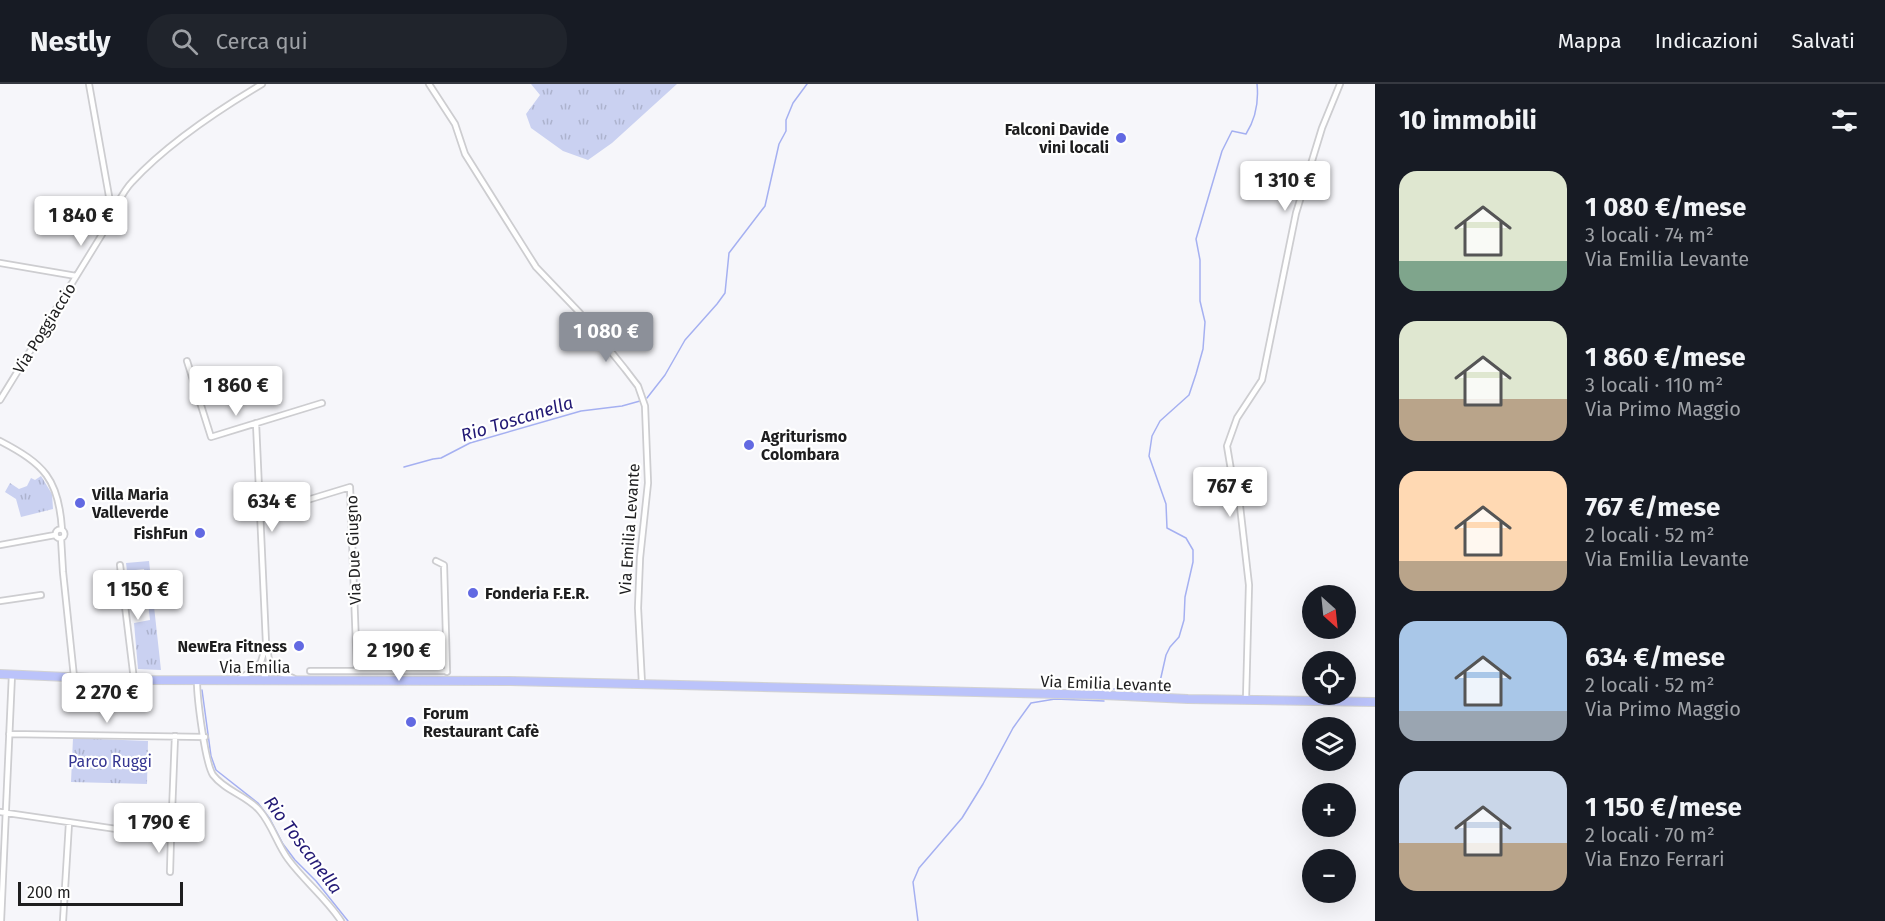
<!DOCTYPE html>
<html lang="it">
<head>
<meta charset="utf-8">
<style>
	:root { --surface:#171b24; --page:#20242c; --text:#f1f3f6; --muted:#9ea1a6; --line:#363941; --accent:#8c9099 }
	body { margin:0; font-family:"Fira Sans",sans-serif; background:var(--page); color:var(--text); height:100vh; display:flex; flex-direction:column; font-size:22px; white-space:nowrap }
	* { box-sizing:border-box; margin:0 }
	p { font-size:20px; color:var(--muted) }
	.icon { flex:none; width:33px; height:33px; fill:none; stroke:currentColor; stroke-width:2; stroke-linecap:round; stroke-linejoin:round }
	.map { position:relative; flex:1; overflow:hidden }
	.drawer { display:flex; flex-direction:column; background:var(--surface); width:510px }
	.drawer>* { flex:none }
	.needle { width:39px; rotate:153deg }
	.tools { position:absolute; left:1302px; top:501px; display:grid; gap:12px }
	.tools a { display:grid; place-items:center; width:54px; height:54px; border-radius:50%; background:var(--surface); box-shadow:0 6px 24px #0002; font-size:30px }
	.scale { position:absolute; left:18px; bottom:15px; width:165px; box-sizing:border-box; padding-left:6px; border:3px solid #1e1e1f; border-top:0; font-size:16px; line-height:21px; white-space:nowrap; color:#1e1e1f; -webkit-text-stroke:4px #fff; paint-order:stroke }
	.price { position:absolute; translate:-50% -51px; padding:0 14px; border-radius:6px; background:#fff; color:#222; font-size:20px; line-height:39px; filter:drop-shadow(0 2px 3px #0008) }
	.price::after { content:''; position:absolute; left:50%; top:36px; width:18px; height:14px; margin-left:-9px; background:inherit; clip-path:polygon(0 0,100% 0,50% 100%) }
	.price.current { background:var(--accent); color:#fff }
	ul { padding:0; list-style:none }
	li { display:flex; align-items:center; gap:18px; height:150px; padding:0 24px }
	li span { display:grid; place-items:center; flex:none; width:168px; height:120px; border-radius:18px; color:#555 }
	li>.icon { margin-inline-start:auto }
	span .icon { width:72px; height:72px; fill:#fffc; stroke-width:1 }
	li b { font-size:26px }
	h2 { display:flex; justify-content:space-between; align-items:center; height:72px; padding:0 24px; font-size:26px }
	header { display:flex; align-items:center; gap:36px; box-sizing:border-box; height:84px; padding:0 30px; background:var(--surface); border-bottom:2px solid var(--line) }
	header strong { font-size:28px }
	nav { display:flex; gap:33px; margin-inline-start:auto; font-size:21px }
	.search { width:420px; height:54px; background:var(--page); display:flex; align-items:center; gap:15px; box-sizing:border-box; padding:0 21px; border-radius:24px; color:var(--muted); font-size:22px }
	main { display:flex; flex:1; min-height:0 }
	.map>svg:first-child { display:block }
</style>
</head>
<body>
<header>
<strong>Nestly</strong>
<div class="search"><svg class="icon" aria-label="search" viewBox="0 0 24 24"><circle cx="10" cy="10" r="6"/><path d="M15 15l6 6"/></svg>Cerca qui</div>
<nav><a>Mappa</a><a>Indicazioni</a><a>Salvati</a></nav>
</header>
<main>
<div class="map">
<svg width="1375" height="837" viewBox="0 0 1375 837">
	<defs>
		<pattern id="park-tufts" width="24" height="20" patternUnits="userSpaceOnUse" patternTransform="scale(1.5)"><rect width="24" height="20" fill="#cad1f1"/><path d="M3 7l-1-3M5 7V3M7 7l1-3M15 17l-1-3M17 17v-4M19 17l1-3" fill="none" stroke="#adb3ce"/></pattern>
	</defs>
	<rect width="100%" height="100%" fill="#f6f6fa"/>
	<!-- park -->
	<path fill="url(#park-tufts)" d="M531,0H677L612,59L588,76L563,67L531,44L526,30L540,11Z
		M41,392L52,410L53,425L21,433L16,415L5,408L10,399L19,405L27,402L31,394L35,396Z
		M149,477L161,586L138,585L134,539L150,536L144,485L127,487L126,479Z
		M73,654L148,657L147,700L71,698Z"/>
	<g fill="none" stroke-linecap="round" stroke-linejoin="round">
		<!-- stream -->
		<path stroke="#a5b0f1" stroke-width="1.5" d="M647,314L665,291L685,256L717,220L725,209L729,169L765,122L779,60L786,47V36L793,19L807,0
			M404,383L433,375L441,374L470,359L581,327L622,322L640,317
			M1114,605C1129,602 1144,606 1159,602L1166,571L1170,563L1179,553L1184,536L1185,513L1193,478V466L1186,454L1167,444L1166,420L1149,372L1152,352L1160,337L1189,311L1196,290L1203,265L1205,238L1200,217V176L1196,155L1222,67L1232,47L1246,50C1256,34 1259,19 1257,0
			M202,606L211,672L216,686L258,719L270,735L283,760L295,776L316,797L348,837
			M918,837L913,798L919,784L962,734L983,700L1013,644L1031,619L1055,615L1104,617"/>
		<defs>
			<path id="minor" d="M429,0L455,40L465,70L536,183L579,228L625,285L638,302L645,322L648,399L640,474L638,524L642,600
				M112,129C118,119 124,106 132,98C165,62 220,25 262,0
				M0,179L76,192
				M187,277L211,353L322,319
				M0,316L109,139L112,129L89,0
				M256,339L266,559L269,576L265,596
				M0,357C44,380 59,395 62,446
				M260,426L304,417L350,403L357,587
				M55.5 450a4.5 4.5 0 1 1 9 0a4.5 4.5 0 1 1-9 0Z
				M61,454L63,488L74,593
				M0,461L55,451
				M436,477L444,481L447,588
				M120,481L134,596
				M0,517L41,511
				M269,576L280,589L293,594
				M310,587H446L447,588
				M240,594L253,587L261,578
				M265,596L261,578L266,561
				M197,597C197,614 205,679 213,691C225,707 248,712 260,727C272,741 277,760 288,775C304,797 326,814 341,837
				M1246,615L1249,501L1240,422L1232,392L1227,362L1237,334L1262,296L1296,129L1322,44L1340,0
				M9,650L205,653
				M0,728L171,753L175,652
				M170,788L171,753
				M1,837L12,590
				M63,837L69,739"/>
			<path id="primary" d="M0,590L134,596L510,597L1103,611L1188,615L1375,618"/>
		</defs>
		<!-- minor casing -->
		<use href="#minor" stroke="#cdcdd0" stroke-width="8"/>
		<!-- primary casing -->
		<use href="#primary" stroke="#d2d2d2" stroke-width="10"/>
		<!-- minor -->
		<use href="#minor" stroke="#fff" stroke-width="4.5"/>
		<!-- primary -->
		<use href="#primary" stroke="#bbc3fa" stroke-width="8"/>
	</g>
	<!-- markers -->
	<g fill="#6269e2" stroke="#fff" stroke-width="2">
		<circle cx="1121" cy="54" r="6"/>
		<circle cx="749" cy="361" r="6"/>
		<circle cx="80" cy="419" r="6"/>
		<circle cx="200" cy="449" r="6"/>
		<circle cx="473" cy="509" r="6"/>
		<circle cx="299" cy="562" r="6"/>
		<circle cx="411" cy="638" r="6"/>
	</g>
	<g text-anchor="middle" stroke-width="4.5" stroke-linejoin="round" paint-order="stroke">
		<!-- poi labels -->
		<g font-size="16" font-weight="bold" fill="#1e1e1f" stroke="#fff" text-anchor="start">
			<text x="1109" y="51" text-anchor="end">Falconi Davide<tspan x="1109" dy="18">vini locali</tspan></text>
			<text x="761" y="358">Agriturismo<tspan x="761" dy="18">Colombara</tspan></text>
			<text x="92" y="416">Villa Maria<tspan x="92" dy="18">Valleverde</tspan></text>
			<text x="188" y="455" text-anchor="end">FishFun</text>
			<text x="485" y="515">Fonderia F.E.R.</text>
			<text x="287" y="568" text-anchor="end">NewEra Fitness</text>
			<text x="423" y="635">Forum<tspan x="423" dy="18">Restaurant Cafè</tspan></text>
		</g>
		<!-- street labels -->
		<g font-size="16" fill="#1e1e1f" stroke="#fff">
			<text transform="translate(44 244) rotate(-58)" y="6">Via Poggiaccio</text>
			<text transform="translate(629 445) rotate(-86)" y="6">Via Emilia Levante</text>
			<text transform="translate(353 466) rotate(-92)" y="6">Via Due Giugno</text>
			<text x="255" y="589">Via Emilia</text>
			<text transform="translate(1106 599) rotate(2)" y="6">Via Emilia Levante</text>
		</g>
		<!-- park labels -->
		<g font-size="16" fill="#353692" stroke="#fff">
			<text x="110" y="683">Parco Ruggi</text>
		</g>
		<!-- water labels -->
		<g font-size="18" font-style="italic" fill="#211874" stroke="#fff">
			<text transform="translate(517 335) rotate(-17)" y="6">Rio Toscanella</text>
			<text transform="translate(303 761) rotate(53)" y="6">Rio Toscanella</text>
		</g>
	</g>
</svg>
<div class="tools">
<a><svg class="needle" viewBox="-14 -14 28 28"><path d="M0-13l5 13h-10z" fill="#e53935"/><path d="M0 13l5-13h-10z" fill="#9ea1a6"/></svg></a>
<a><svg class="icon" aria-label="locate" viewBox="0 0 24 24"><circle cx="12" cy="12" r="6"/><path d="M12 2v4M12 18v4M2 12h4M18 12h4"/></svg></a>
<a><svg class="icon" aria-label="layers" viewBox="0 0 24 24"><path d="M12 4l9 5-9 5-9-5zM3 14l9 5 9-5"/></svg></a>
<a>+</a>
<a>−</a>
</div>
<div class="scale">200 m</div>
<b class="price" style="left:1285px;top:128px">1 310 €</b>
<b class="price" style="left:81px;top:163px">1 840 €</b>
<b class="price current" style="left:606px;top:279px">1 080 €</b>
<b class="price" style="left:236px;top:333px">1 860 €</b>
<b class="price" style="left:1230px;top:434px">767 €</b>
<b class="price" style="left:272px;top:449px">634 €</b>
<b class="price" style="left:138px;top:537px">1 150 €</b>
<b class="price" style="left:399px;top:598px">2 190 €</b>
<b class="price" style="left:107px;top:640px">2 270 €</b>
<b class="price" style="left:159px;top:770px">1 790 €</b>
</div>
<section class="drawer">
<h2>10 immobili<svg class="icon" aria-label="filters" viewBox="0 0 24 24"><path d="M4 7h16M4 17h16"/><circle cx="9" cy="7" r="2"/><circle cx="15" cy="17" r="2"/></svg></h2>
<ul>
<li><span style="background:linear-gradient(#dfe7d0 75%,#7fa58c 0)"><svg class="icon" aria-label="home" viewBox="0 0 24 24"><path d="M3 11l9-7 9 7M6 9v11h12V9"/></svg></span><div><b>1 080 €/mese</b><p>3 locali · 74 m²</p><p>Via Emilia Levante</p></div></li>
<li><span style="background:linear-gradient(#dfe7d0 65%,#b9a48a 0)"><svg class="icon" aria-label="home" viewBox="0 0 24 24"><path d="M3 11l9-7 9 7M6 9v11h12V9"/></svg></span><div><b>1 860 €/mese</b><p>3 locali · 110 m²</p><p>Via Primo Maggio</p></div></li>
<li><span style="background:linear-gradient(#ffd9b3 75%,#b9a48a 0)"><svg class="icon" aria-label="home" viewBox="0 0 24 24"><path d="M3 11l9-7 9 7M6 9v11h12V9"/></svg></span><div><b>767 €/mese</b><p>2 locali · 52 m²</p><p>Via Emilia Levante</p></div></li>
<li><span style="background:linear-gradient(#a9c7e8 75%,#9aa5b1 0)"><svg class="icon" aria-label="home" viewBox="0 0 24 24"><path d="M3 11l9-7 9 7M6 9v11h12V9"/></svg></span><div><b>634 €/mese</b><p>2 locali · 52 m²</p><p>Via Primo Maggio</p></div></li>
<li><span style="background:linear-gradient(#c9d6e8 60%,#b9a48a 0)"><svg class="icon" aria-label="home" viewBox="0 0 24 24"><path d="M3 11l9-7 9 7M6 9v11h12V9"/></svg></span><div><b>1 150 €/mese</b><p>2 locali · 70 m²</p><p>Via Enzo Ferrari</p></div></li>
</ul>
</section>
</main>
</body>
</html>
